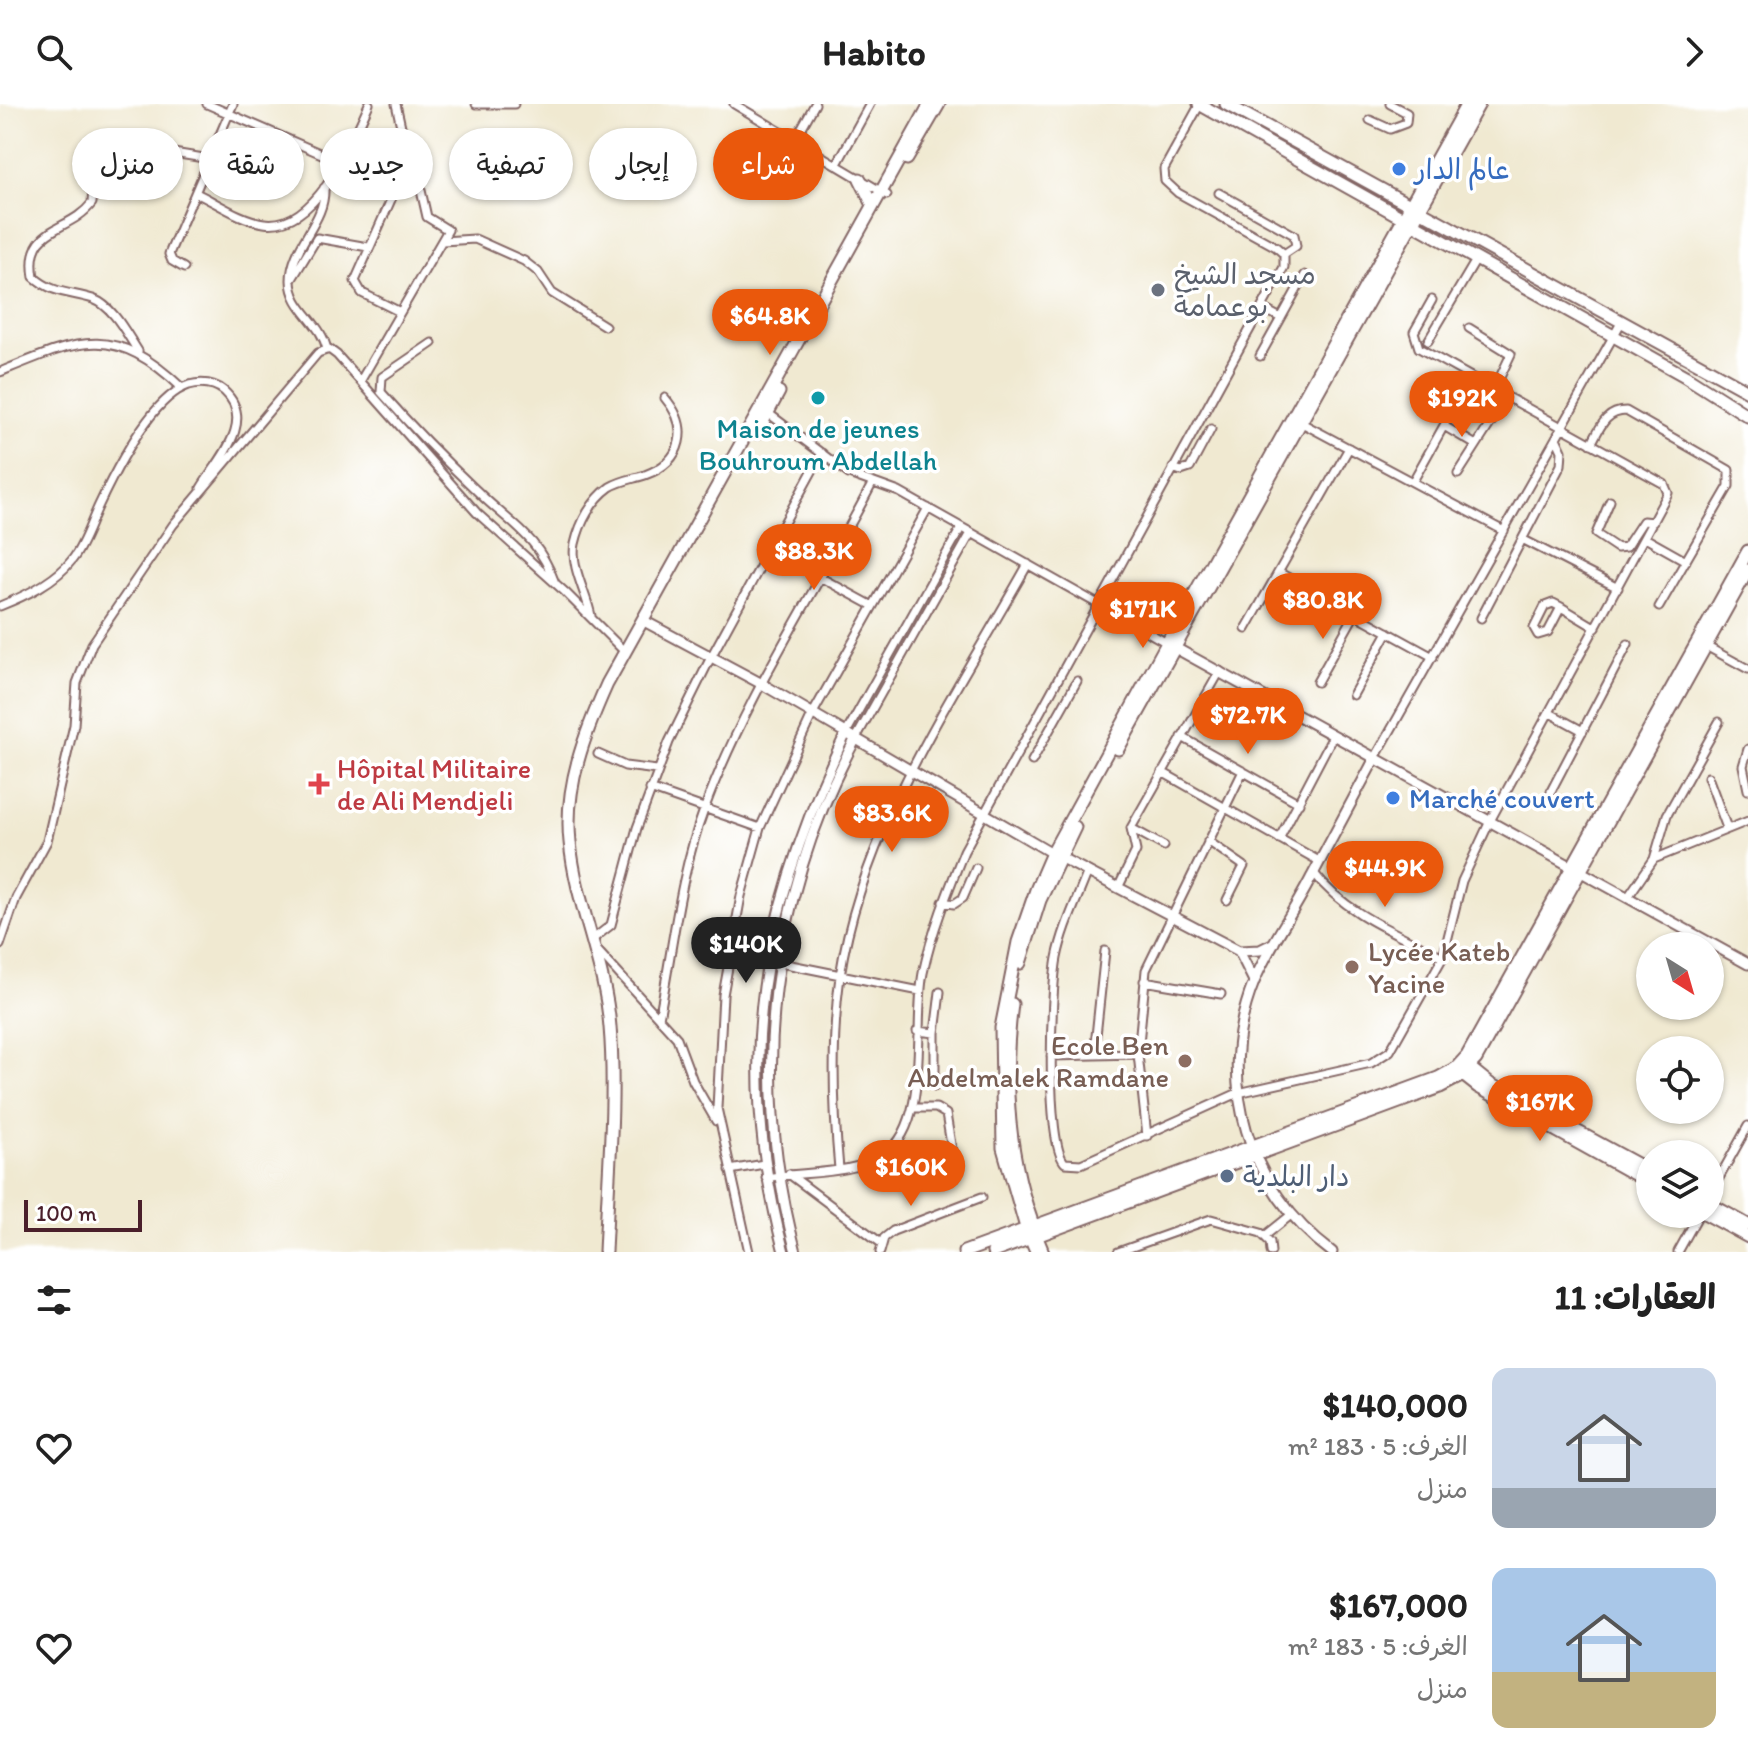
<!DOCTYPE html>
<html lang="ar">
<head>
<meta charset="utf-8">
<style>
	:root { --surface:#fff; --page:#f6f6f6; --text:#222; --muted:#767676; --accent:#ea580c }
	body { margin:0; font-family:Itim,"Playpen Sans Arabic",sans-serif; background:var(--page); color:var(--text); direction:rtl; height:100vh; display:flex; flex-direction:column; font-size:30px; white-space:nowrap }
	* { box-sizing:border-box; margin:0 }
	p { font-size:26px; color:var(--muted) }
	.icon { flex:none; width:44px; height:44px; fill:none; stroke:currentColor; stroke-width:2; stroke-linecap:round; stroke-linejoin:round }
	.map { position:relative; height:1148px; overflow:hidden; direction:ltr }
	.drawer { display:flex; flex-direction:column; background:var(--surface); flex:1 }
	.drawer>* { flex:none }
	.hud { position:absolute; left:24px; top:24px; width:800px; height:72px; direction:rtl; display:flex; gap:16px }
	.needle { width:52px; rotate:143deg }
	.tools { position:absolute; left:1636px; top:828px; display:grid; gap:16px }
	.tools a { display:grid; place-items:center; width:88px; height:88px; border-radius:50%; background:var(--surface); box-shadow:0 2px 6px #0004; font-size:40px }
	.scale { position:absolute; left:24px; bottom:20px; width:118px; box-sizing:border-box; padding-left:8px; border:4px solid #4a1f2b; border-top:0; font-size:22px; line-height:28px; white-space:nowrap; color:#4a1f2b; -webkit-text-stroke:6px #fff; paint-order:stroke }
	.price { position:absolute; translate:-50% -68px; padding:0 18px; border-radius:28px; background:var(--accent); color:#fff; font-size:26px; line-height:52px; filter:drop-shadow(0 2px 4px #0008) }
	.price::after { content:''; position:absolute; left:50%; top:48px; width:24px; height:18px; margin-left:-12px; background:inherit; clip-path:polygon(0 0,100% 0,50% 100%) }
	.price.active { background:#222; color:#fff }
	ul { padding:0; list-style:none }
	li { display:flex; align-items:center; gap:24px; height:200px; padding:0 32px }
	li span { display:grid; place-items:center; flex:none; width:224px; height:160px; border-radius:16px; color:#555 }
	li>.icon { margin-inline-start:auto }
	span .icon { width:96px; height:96px; fill:#fffc; stroke-width:1 }
	li b { font-size:34px }
	h2 { display:flex; justify-content:space-between; align-items:center; height:96px; padding:0 32px; font-size:34px }
	.pill { padding:0 28px; border-radius:36px; background:var(--surface); box-shadow:0 2px 6px #0004; font-size:28px; line-height:72px }
	.pill.active { background:var(--accent); color:#fff }
	header { display:flex; justify-content:space-between; align-items:center; height:104px; padding:0 32px; background:var(--surface); font-size:36px; font-weight:700 }
	.map>svg:first-child { display:block }
</style>
</head>
<body>
<header><svg class="icon" aria-label="forward" viewBox="0 0 24 24"><path d="M9 5l7 7-7 7"/></svg>Habito<svg class="icon" aria-label="search" viewBox="0 0 24 24"><circle cx="10" cy="10" r="6"/><path d="M15 15l6 6"/></svg></header>
<div class="map">
<svg width="1748" height="1148" viewBox="0 0 1748 1148">
	<rect width="100%" height="100%" fill="#fff"/>
	<filter id="ink" filterUnits="userSpaceOnUse"><feTurbulence type="fractalNoise" baseFrequency=".0125" numOctaves="2"/><feDisplacementMap in="SourceGraphic" scale="16" xChannelSelector="R" yChannelSelector="G"/><feConvolveMatrix kernelMatrix="1 2 1 2 8 2 1 2 1" color-interpolation-filters="sRGB"/></filter>
	<filter id="wash" filterUnits="userSpaceOnUse"><feTurbulence type="fractalNoise" baseFrequency=".006" numOctaves="4" result="noise"/><feDisplacementMap in="SourceGraphic" scale="32" xChannelSelector="R" yChannelSelector="G"/><feGaussianBlur stdDeviation="1.8" result="paint"/><feColorMatrix in="noise" values="0 0 0 0 0 0 0 0 0 0 0 0 0 0 0 0 0 1.4 0 .05"/><feComposite in="paint" operator="in"/></filter>
	<g filter="url(#wash)">
		<rect width="100%" height="100%" fill="#f0e9d1"/>
	</g>
	<g filter="url(#ink)">
		<g fill="none" stroke-linecap="round" stroke-linejoin="round">
			<defs>
				<path id="minor" d="M207,0L340,58
					M396,0L406,45L405,64L355,177L362,189L400,208
					M476,0H514
					M734,0L887,91
					M1370,16L1390,25L1406,19L1407,9L1390,0
					M796,34L815,0
					M837,60L870,0
					M324,84C326,118 291,141 291,176C291,205 322,218 327,246
					M196,89C217,99 241,116 264,119C316,127 352,38 369,0
					M1219,89L1294,131L1296,142L1284,150
					M442,137L475,135L524,157L538,168L552,189L605,222
					M184,164L172,157L169,150L233,0
					M292,175L317,134L368,143
					M1262,204L1281,214
					M1469,224L1511,250L1493,288
					M1428,237L1476,156
					M432,239L382,273L381,288C411,322 443,355 476,386C511,421 537,430 555,479
					M138,247C126,229 114,203 93,195C71,188 53,190 34,173C25,121 69,129 92,99L93,82L78,59L87,47L124,41L210,55
					M1260,252L1305,171
					M0,268C80,235 113,219 182,284
					M361,276L448,126L427,113L420,82L405,64
					M768,309L849,370L899,388L1167,539
					M1298,317L1504,427
					M1444,322L1476,341
					M1591,340C1600,324 1605,307 1626,307L1729,366V382L1659,503
					M1173,364L1181,367L1190,364L1211,325
					M1458,370L1492,317
					M1413,377L1470,275
					M1610,397L1596,430L1617,444L1626,443L1643,417L1653,418
					M1645,434L1686,457
					M1524,436L1618,484
					M770,446L873,502
					M1280,469L1433,553
					M1553,499L1561,503L1548,528L1538,531L1534,524L1545,502Z
					M0,502C25,492 55,478 72,456C84,441 90,420 99,401C115,367 152,293 189,281C201,278 214,279 224,287C257,317 218,356 201,384
					M1561,503L1596,524
					M591,512C587,490 570,463 575,440C580,418 592,396 610,383C622,376 633,375 645,371C684,357 690,323 665,294
					M1481,514L1561,361L1562,347L1556,334
					M1246,525L1349,344
					M1704,541L1748,565
					M1317,578L1355,510
					M1353,591L1388,528
					M1550,609L1583,627
					M846,629L961,424
					M1182,633L1299,699
					M856,634L971,429
					M1748,645L1743,662L1748,686
					M598,650L625,662L657,666
					M1375,654L1622,217
					M1032,657L1077,577
					M1162,668L1319,757
					M1708,673L1727,724
					M650,685L760,724
					M1551,687L1628,540
					M1131,724L1164,742
					M1279,735L1333,632
					M1208,737L1244,762L1227,796
					M1654,755L1748,717
					M1088,767C1077,796 1063,824 1057,854C1051,885 1045,1040 1065,1059L1081,1060L1238,989L1371,959L1390,947L1443,853L1462,777L1490,717L1668,389L1664,380L1419,244L1414,228L1432,196
					M1314,769C1345,810 1399,830 1443,853
					M1118,784L1136,747L1131,724L1220,567
					M1628,793L1654,755L1667,711L1719,618
					M943,798L954,800L963,794L976,764
					M593,835L611,821L637,724L669,638L711,553L822,349
					M0,841L16,794L47,737L74,621L77,579L92,540L173,421L318,249L329,245L337,251L477,409L565,488L625,548
					M597,846L677,934L693,977L716,1017
					M766,856L920,887
					M1144,877L1221,890
					M659,914C673,844 679,773 704,706C746,591 816,488 872,380
					M917,927L935,929L940,888
					M1094,951L1105,847
					M1051,952L1138,950
					M935,982V929
					M913,1004H936L946,1010L956,1071
					M1147,1032L1138,950L1146,866L1243,667
					M839,1065C833,1000 831,937 840,872C862,723 956,589 1028,460
					M730,1066L764,1060
					M789,1070L881,1139
					M766,1074C805,1067 852,1072 885,1050C931,1019 913,920 923,869C932,827 948,787 964,747L1284,163V150L1276,143L1178,89L1165,77L1164,65L1200,0
					M1710,1090L1748,1022
					M1266,1131L1291,1111
					M749,1148L717,1004L723,891L741,792L760,724L813,609L928,404
					M880,1148L884,1134L893,1127L982,1093
					M1118,1148L1211,1115L1261,1129L1270,1138L1271,1148
					M1678,1148L1699,1110"/>
				<path id="tertiary" d="M644,517L762,580L1052,749L1239,847L1254,877
					M1170,541L1748,860
					M1239,847L1260,846L1274,839
					M1037,1131L1044,1148
					M1029,1134L1035,1148
					M784,1148C733,957 761,805 846,629
					M796,1148C749,973 770,794 856,634
					M1332,1148C1248,1086 1214,976 1254,878C1269,841 1294,808 1312,772C1333,733 1354,693 1375,654"/>
				<path id="secondary" d="M1199,0L1685,272L1748,312
					M1226,0L1748,287
					M907,55L939,0
					M860,75L873,101
					M757,329L779,288
					M1118,645L1479,0
					M1020,859L1040,796L1075,723
					M1012,900C1002,976 1008,1059 1037,1131
					M1464,959L1490,980L1650,1067
					M1459,968L1478,983L1650,1079
					M1710,1100L1748,1121
					M1706,1110L1748,1133
					M1029,1134L1003,1044L1001,924L1018,838L1036,786L1052,749L1167,539L1467,0
					M605,1148C608,1077 616,992 610,923C605,859 576,801 570,738C564,683 585,629 607,580L930,0
					M964,1148L1438,974L1456,964L1467,952L1748,447
					M993,1148L1440,983L1459,973L1476,955L1748,466"/>
			</defs>
			<!-- minor casing -->
			<use href="#minor" stroke="#846665" stroke-width="11"/>
			<!-- tertiary casing -->
			<use href="#tertiary" stroke="#846665" stroke-width="13"/>
			<!-- secondary casing -->
			<use href="#secondary" stroke="#846665" stroke-width="15"/>
			<!-- minor -->
			<use href="#minor" stroke="#fff" stroke-width="7"/>
			<!-- tertiary -->
			<use href="#tertiary" stroke="#fff" stroke-width="9"/>
			<!-- secondary -->
			<use href="#secondary" stroke="#fff" stroke-width="11"/>
		</g>
	</g>
	<!-- markers -->
	<g fill="#3f7fe0" stroke="#fff" stroke-width="3">
		<circle cx="1399" cy="65" r="8"/>
		<circle cx="1393" cy="694" r="8"/>
	</g>
	<circle fill="#6b7280" stroke="#fff" stroke-width="3" cx="1158" cy="186" r="8"/>
	<circle fill="#0f9aa8" stroke="#fff" stroke-width="3" cx="818" cy="294" r="8"/>
	<path fill="#e0444e" stroke="#fff" stroke-width="3" d="M315 668h8v8h8v8h-8v8h-8v-8h-8v-8h8z"/>
	<g fill="#8d6e63" stroke="#fff" stroke-width="3">
		<circle cx="1352" cy="863" r="8"/>
		<circle cx="1185" cy="957" r="8"/>
	</g>
	<circle fill="#5c6f8a" stroke="#fff" stroke-width="3" cx="1227" cy="1072" r="8"/>
	<g text-anchor="middle" stroke-width="7" stroke-linejoin="round" paint-order="stroke">
		<!-- shop labels -->
		<g font-size="28" fill="#366cbe" stroke="#fff" text-anchor="start">
			<text x="1415" y="75">عالم الدار</text>
			<text x="1409" y="704">Marché couvert</text>
		</g>
		<!-- worship labels -->
		<g font-size="28" fill="#5b616d" stroke="#fff" text-anchor="start">
			<text x="1174" y="180">مسجد الشيخ<tspan x="1174" dy="32">بوعمامة</tspan></text>
		</g>
		<!-- culture labels -->
		<g font-size="28" fill="#0d838f" stroke="#fff">
			<text x="818" y="334">Maison de jeunes<tspan x="818" dy="32">Bouhroum Abdellah</tspan></text>
		</g>
		<!-- health labels -->
		<g font-size="28" fill="#be3a42" stroke="#fff" text-anchor="start">
			<text x="337" y="674">Hôpital Militaire<tspan x="337" dy="32">de Ali Mendjeli</tspan></text>
		</g>
		<!-- education labels -->
		<g font-size="28" fill="#785e54" stroke="#fff" text-anchor="start">
			<text x="1368" y="857">Lycée Kateb<tspan x="1368" dy="32">Yacine</tspan></text>
			<text x="1169" y="951" text-anchor="end">Ecole Ben<tspan x="1169" dy="32">Abdelmalek Ramdane</tspan></text>
		</g>
		<!-- service labels -->
		<g font-size="28" fill="#4e5e75" stroke="#fff" text-anchor="start">
			<text x="1243" y="1082">دار البلدية</text>
		</g>
	</g>
</svg>
<div class="tools">
<a><svg class="needle" viewBox="-14 -14 28 28"><path d="M0-13l5 13h-10z" fill="#e53935"/><path d="M0 13l5-13h-10z" fill="#767676"/></svg></a>
<a><svg class="icon" aria-label="locate" viewBox="0 0 24 24"><circle cx="12" cy="12" r="6"/><path d="M12 2v4M12 18v4M2 12h4M18 12h4"/></svg></a>
<a><svg class="icon" aria-label="layers" viewBox="0 0 24 24"><path d="M12 4l9 5-9 5-9-5zM3 14l9 5 9-5"/></svg></a>
</div>
<div class="scale">100 m</div>
<b class="price" style="left:770px;top:253px">$64.8K</b>
<b class="price" style="left:1462px;top:335px">$192K</b>
<b class="price" style="left:814px;top:488px">$88.3K</b>
<b class="price" style="left:1323px;top:537px">$80.8K</b>
<b class="price" style="left:1143px;top:546px">$171K</b>
<b class="price" style="left:1248px;top:652px">$72.7K</b>
<b class="price" style="left:892px;top:750px">$83.6K</b>
<b class="price" style="left:1385px;top:805px">$44.9K</b>
<b class="price active" style="left:746px;top:881px">$140K</b>
<b class="price" style="left:1540px;top:1039px">$167K</b>
<b class="price" style="left:911px;top:1104px">$160K</b>
<div class="hud">
<a class="pill active">شراء</a>
<a class="pill">إيجار</a>
<a class="pill">تصفية</a>
<a class="pill">جديد</a>
<a class="pill">شقة</a>
<a class="pill">منزل</a>
</div>
</div>
<section class="drawer">
<h2>العقارات: 11<svg class="icon" aria-label="filters" viewBox="0 0 24 24"><path d="M4 7h16M4 17h16"/><circle cx="9" cy="7" r="2"/><circle cx="15" cy="17" r="2"/></svg></h2>
<ul>
<li><span style="background:linear-gradient(#c9d6e8 75%,#9aa5b1 0)"><svg class="icon" aria-label="home" viewBox="0 0 24 24"><path d="M3 11l9-7 9 7M6 9v11h12V9"/></svg></span><div><b>$140,000</b><p>الغرف: 5 · 183 m²</p><p>منزل</p></div><svg class="icon" aria-label="heart" viewBox="0 0 24 24"><path d="M12 20l-8-8c-3-5 5-10 8-4 3-6 11-1 8 4z"/></svg></li>
<li><span style="background:linear-gradient(#a9c7e8 65%,#c2b280 0)"><svg class="icon" aria-label="home" viewBox="0 0 24 24"><path d="M3 11l9-7 9 7M6 9v11h12V9"/></svg></span><div><b>$167,000</b><p>الغرف: 5 · 183 m²</p><p>منزل</p></div><svg class="icon" aria-label="heart" viewBox="0 0 24 24"><path d="M12 20l-8-8c-3-5 5-10 8-4 3-6 11-1 8 4z"/></svg></li>
</ul>
</section>
</body>
</html>
